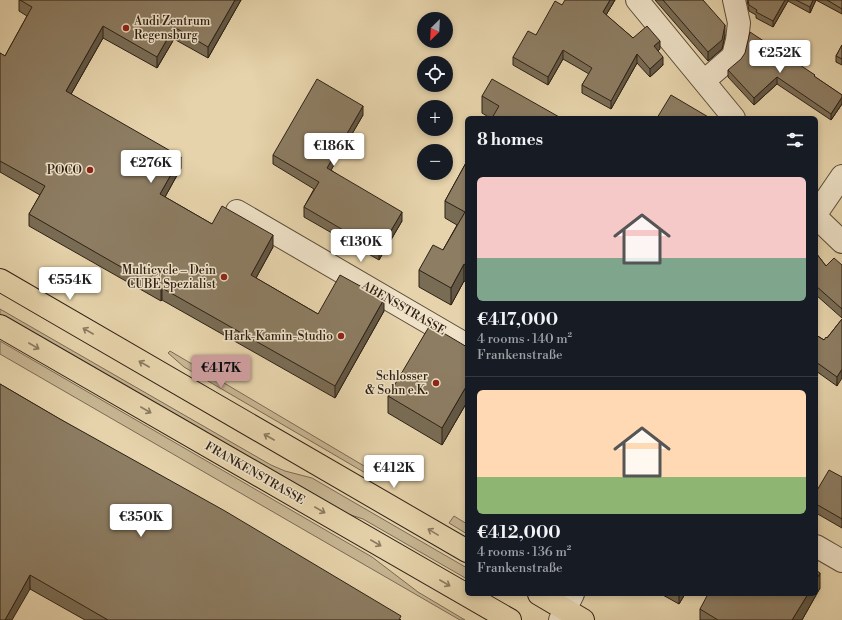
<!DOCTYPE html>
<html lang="en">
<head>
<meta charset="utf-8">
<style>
	:root { --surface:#171b24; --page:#242831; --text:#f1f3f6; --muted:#9ea1a6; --line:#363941; --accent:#c59692 }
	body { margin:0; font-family:"Libre Bodoni",serif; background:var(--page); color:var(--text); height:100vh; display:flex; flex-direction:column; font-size:15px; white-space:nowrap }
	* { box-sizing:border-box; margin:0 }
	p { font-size:13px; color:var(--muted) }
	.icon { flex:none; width:22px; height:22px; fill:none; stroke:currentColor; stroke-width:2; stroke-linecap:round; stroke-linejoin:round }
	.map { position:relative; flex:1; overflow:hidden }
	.side { position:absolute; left:465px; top:116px; width:353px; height:480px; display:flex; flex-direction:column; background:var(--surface); border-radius:6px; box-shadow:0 2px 6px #0003 }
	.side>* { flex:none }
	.needle { width:26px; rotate:204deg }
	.fabs { position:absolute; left:417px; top:12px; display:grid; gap:8px }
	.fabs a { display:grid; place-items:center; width:36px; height:36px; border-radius:50%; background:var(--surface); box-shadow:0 2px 6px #0003; font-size:20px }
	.price { position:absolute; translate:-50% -34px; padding:0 9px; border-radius:4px; background:#fff; color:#222; font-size:13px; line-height:26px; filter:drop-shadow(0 1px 2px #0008) }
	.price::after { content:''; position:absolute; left:50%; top:24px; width:12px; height:9px; margin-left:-6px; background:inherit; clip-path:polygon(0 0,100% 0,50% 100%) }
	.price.current { background:var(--accent); color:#111 }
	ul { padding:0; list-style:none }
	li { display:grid; align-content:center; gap:8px; height:212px; padding:0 12px }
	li+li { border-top:1px solid var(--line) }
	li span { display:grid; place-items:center; height:124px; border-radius:6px; color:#555 }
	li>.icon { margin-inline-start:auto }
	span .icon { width:72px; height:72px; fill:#fffc; stroke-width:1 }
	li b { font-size:17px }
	h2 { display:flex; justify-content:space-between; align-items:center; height:48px; padding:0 12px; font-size:17px }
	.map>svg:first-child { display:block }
</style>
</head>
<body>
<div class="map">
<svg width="842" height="620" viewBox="0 0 842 620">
	<rect width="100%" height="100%" fill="#e6d3ab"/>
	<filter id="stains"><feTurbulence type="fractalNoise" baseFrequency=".005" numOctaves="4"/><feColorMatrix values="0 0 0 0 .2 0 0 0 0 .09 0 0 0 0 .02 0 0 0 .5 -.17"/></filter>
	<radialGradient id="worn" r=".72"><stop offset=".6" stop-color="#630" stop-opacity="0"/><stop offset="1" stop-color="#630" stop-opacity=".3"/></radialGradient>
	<!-- green -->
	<path fill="#c7b592" stroke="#7a6a54" d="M0,309L271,465L285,471L312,478L467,568V579L363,519L339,511L0,317Z
		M0,341L372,557L418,592L465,620H460L0,354Z
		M170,351L376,473L374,478L184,367L168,353Z
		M454,516L467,524V534L449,523Z"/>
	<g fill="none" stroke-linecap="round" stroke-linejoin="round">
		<defs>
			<path id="minor" d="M637,0L734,118
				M704,81L733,56L737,40L739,23L734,0
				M237,211L467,345
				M816,214L842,176
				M816,217L842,242
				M816,546L842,561
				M560,620L573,594"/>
			<path id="major" d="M0,280L467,551
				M0,326L510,620
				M539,594L583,620"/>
		</defs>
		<!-- minor casing -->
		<use href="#minor" stroke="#5b4d3a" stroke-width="24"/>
		<!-- major casing -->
		<use href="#major" stroke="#2d2015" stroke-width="24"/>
		<!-- minor -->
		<use href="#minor" stroke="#efe2c8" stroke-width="22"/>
		<!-- major -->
		<use href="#major" stroke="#e6d3ab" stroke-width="22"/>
	</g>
	<!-- wall -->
	<path fill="#796c55" stroke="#2d2015" d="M19,0H241L208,58L174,39L157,68L103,38L71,94L181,168L165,197L212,224L273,247L256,278L318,314L384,311L335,398L162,300L161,301L29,226V214L40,195L0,172V53L5,56L27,16L19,11Z
		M615,0L606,15L633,38L660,49L658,51L663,65L650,77L637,63L611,109L582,93V85L589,74L563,59L548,85L513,65V57L536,35L562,5Z
		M655,0H703L725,35L722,49L708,61Z
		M747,0H842V14L816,0L810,13L788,1L773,27L756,18V15L749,11Z
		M842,45V65L836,62V56Z
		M728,70L815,77L842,95V104L831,120L777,84L754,105L728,77Z
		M482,96L561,118H490L482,113Z
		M363,115L331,170L402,221L379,260L304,217V207L314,189L273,164V155Z
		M467,161V282L464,281L451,305L419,287V270L443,250L457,225L445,218V201Z
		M816,253L826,266L842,265V318L816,295Z
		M842,319L837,386L816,371V335L824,340L827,338Z
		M467,347V402L442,445L388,413V396Z
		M0,384L401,620H85L30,589Z
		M842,477V528L816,513V492Z
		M820,588L802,620H700V609Z
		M661,594H685L679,604Z"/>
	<!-- shaded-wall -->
	<path fill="#635845" stroke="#2d2015" d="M235,0H241L208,58V47Z
		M610,0H615L603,20V12Z
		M785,0H788V1L773,27V21Z
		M813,0H816L810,13V7Z
		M725,25V35L722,49L708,61V52Z
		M103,26V38L66,103V91Z
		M174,27V39L157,68V57Z
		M660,41V49L654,55V46Z
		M563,50V59L548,85V77Z
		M637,54V63L611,109V101Z
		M663,57V65L650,77V69Z
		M777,77V84L754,105V98Z
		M842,97V104L831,120V114Z
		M363,106V115L327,177V168Z
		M181,157V168L160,206V194Z
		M402,212V221L379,260V251Z
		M273,235V247L251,287V275Z
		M464,264V281L451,305V288Z
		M162,288V300L161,301V290Z
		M384,299V311L335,398V386Z
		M842,369V378L837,386V377Z
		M467,385V402L442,445V428Z
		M820,573V588L802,620H792L808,594H816V580Z
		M30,575V589L12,620H5Z
		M679,594H685L679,604Z"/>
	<!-- building -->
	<path fill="#8d7d63" stroke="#2d2015" d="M20,0H235L208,47L174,27L157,57L103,26L66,91L181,157L160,194L212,224L222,206L273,235L251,275L318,314L340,275L384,299L335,386L162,288L161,290L29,214L45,186L0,161V53L5,56L32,7Z
		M565,0H610L603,12L633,38L647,26L660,41L654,46L663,57L650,69L637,54L611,101L582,85L592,68L563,50L548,77L513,57L528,31L536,35L555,1L562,5Z
		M663,0H703L725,25L722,40L708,52Z
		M748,0H785L773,21L756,12L757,10L749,5Z
		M796,0H813L810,7Z
		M827,0H842V9Z
		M750,32L815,75L814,76L842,95V97L831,114L777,77L754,98L728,70L741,59L745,53Z
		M842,45V59L836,56Z
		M317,79L363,106L327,168L402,212L379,251L304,207L319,182L273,155Z
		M492,79L561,118H492L499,106L482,96Z
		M671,95L710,118H657Z
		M467,161V266L464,264L451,288L419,270L433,245L443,250L465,212L445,201Z
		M816,253L826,266L834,258L842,265V309L816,286Z
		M842,319V369L837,377L816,362V335L824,340L826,337L827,338Z
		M430,325L467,347V385L442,428L388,396Z
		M0,384L60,419L225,511L401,616L399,620H108L30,575L5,620H0Z
		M829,470L842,477V519L816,504V492Z
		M816,570L820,573L816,580Z
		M708,594H808L792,620H718L700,609Z"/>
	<!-- one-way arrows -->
	<defs><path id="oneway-shaft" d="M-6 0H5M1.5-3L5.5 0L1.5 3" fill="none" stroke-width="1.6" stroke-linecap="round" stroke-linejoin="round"/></defs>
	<g stroke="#8a7a60">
		<use href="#oneway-shaft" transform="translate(88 331) rotate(-150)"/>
		<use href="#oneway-shaft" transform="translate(34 346) rotate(30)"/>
		<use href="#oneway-shaft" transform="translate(144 364) rotate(-150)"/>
		<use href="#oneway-shaft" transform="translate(146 410) rotate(30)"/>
		<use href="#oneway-shaft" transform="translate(269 437) rotate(-150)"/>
		<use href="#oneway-shaft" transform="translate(320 510) rotate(30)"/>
		<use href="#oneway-shaft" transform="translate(433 532) rotate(-149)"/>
		<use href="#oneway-shaft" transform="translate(376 543) rotate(30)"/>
		<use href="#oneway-shaft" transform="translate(445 583) rotate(30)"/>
	</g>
	<!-- markers -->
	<g fill="#8f2418" stroke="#efe2c8" stroke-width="1.5">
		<circle cx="126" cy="28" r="4"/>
		<circle cx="90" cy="170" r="4"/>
		<circle cx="224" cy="277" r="4"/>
		<circle cx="341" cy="336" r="4"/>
		<circle cx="436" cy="383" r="4"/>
	</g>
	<g text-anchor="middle" stroke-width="3" stroke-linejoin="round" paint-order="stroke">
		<!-- poi labels -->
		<g font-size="12" fill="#2d2015" stroke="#efe2c8" text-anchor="end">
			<text x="134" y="25" text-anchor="start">Audi Zentrum<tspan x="134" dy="14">Regensburg</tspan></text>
			<text x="82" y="174">POCO</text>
			<text x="216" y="274">Multicycle – Dein<tspan x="216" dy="14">CUBE Spezialist</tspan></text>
			<text x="333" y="340">Hark-Kamin-Studio</text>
			<text x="428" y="380">Schlosser<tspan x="428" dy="14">&amp; Sohn e.K.</tspan></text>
		</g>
		<!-- street labels -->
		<g font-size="12" fill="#2d2015" stroke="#efe2c8">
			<text transform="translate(404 308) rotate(30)" y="4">ABENSSTRASSE</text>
			<text transform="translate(255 473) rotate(30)" y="4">FRANKENSTRASSE</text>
		</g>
	</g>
	<rect width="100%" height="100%" filter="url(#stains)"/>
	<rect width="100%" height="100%" fill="url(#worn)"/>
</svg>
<div class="fabs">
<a><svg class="needle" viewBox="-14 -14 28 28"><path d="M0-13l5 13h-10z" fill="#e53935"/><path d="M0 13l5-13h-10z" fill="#9ea1a6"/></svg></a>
<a><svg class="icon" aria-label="locate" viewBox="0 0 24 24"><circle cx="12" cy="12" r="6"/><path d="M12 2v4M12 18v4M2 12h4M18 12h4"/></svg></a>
<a>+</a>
<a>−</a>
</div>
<b class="price" style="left:780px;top:74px">€252K</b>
<b class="price" style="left:334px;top:167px">€186K</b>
<b class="price" style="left:151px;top:184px">€276K</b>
<b class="price" style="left:361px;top:263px">€130K</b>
<b class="price" style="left:70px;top:301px">€554K</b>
<b class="price current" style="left:221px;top:389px">€417K</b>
<b class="price" style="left:394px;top:489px">€412K</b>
<b class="price" style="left:141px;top:538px">€350K</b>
<section class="side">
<h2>8 homes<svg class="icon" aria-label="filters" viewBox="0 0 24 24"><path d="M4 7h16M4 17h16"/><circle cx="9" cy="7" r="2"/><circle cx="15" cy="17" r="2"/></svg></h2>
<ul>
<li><span style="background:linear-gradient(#f6c9c9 65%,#7fa58c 0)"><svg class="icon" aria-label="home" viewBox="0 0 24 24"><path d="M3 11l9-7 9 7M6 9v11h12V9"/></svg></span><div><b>€417,000</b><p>4 rooms · 140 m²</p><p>Frankenstraße</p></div></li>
<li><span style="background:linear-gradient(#ffd9b3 70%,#8fb573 0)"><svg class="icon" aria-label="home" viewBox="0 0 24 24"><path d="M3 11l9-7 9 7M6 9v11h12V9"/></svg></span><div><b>€412,000</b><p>4 rooms · 136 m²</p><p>Frankenstraße</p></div></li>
</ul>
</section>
</div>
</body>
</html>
